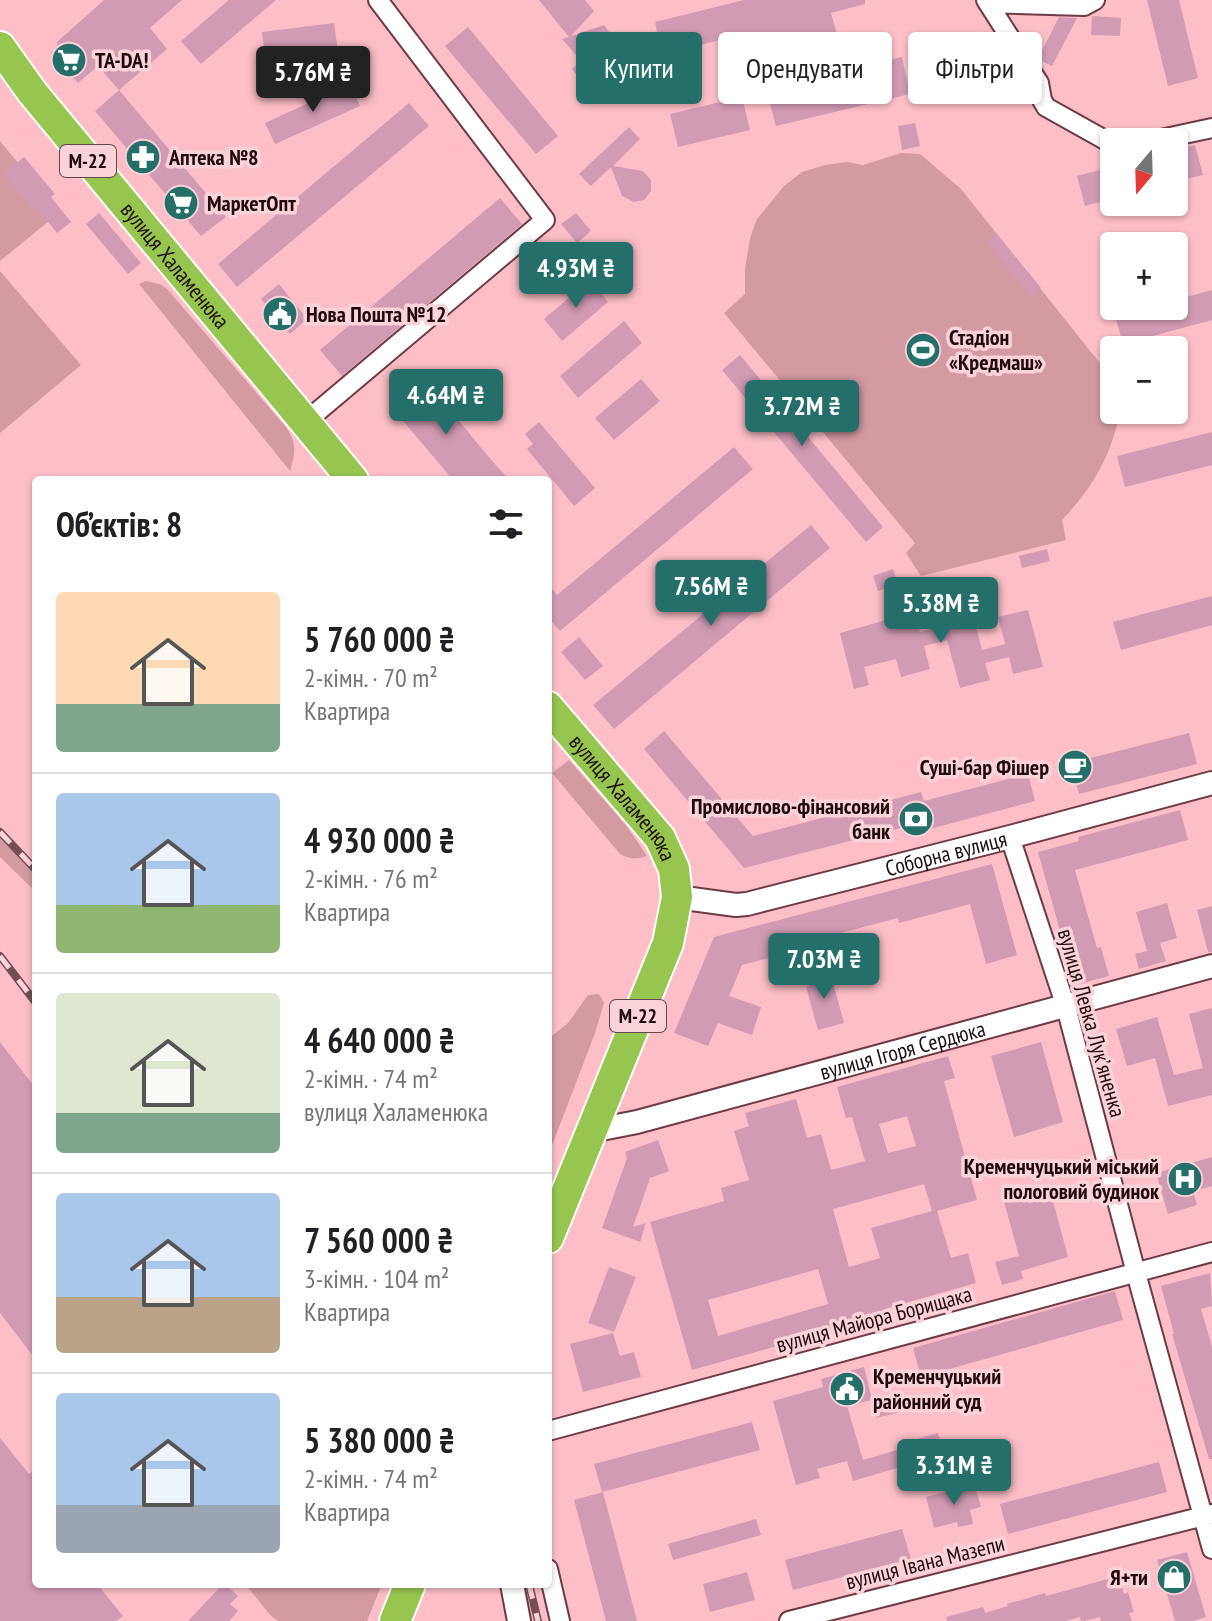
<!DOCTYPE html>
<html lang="uk">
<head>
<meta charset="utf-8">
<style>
	:root { --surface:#fff; --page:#f2f2f2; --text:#202124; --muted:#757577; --line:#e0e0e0; --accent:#256f6b }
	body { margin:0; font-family:"PT Sans Narrow",sans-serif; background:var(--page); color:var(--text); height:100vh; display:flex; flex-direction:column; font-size:30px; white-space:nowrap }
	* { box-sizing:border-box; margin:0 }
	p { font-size:26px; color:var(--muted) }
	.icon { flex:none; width:44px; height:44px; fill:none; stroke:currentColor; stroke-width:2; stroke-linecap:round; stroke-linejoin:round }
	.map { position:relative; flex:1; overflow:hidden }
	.details { position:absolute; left:32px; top:476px; width:520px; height:1112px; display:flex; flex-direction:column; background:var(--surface); border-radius:8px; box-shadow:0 2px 6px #0004 }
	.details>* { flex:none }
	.top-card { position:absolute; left:576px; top:32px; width:516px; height:72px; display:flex; gap:16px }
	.needle { width:52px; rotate:199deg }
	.controls { position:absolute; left:1100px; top:128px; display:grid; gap:16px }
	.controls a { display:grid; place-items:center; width:88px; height:88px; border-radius:8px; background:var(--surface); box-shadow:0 2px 6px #0004; font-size:40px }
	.price { position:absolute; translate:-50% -68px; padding:0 18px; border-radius:8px; background:var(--accent); color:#fff; font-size:26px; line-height:52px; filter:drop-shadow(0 2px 4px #0008) }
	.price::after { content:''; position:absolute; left:50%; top:48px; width:24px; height:18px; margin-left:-12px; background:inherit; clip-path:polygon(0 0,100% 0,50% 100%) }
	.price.on { background:#222; color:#fff }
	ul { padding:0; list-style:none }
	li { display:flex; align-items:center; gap:24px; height:200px; padding:0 24px }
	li+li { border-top:2px solid var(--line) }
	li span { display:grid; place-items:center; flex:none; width:224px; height:160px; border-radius:8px; color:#555 }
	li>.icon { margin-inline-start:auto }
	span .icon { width:96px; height:96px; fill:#fffc; stroke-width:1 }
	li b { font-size:34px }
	h2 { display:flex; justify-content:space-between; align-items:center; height:96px; padding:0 24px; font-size:34px }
	.chip { padding:0 28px; border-radius:8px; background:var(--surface); box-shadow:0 2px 6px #0004; font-size:28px; line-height:72px }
	.chip.on { background:var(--accent); color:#fff }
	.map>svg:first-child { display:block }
</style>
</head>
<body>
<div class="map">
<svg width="1212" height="1621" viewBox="0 0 1212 1621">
	<rect width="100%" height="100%" fill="#fdbec7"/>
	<!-- green -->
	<path fill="#d49aa2" d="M0,141L59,213L0,261Z
		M901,153L920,154L961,189L1107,372L1114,386V410H1120C1113,453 1092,489 1062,520L1066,540L921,576L906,553L915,543L724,313L745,294V269L750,238L757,219L784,186L802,172L825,165L848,162L863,165Z
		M0,271L81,365L0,433Z
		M146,281L160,284L167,289L285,426C297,442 296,452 290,471L139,284Z
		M569,760L626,825L647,856C636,860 630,859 620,854L552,773Z
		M0,833L36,874V892L0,857Z
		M599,994L604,1003L595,1033L548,1156V1039L568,1023L588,995Z
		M245,1584H382L367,1621H278L271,1616Z"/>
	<!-- building -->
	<path fill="#d29bb4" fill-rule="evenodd" d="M104,0H182L150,28L167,49L119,90L98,66L78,83L60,65L57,42Z
		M229,0H276L201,64L181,41Z
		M539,0H585L594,11L571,36L604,25L614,39L608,44L620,58L615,64L622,73L610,82L608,79L599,85L593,79L584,85L572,69L581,61L562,39L569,37Z
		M744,0H865V4L831,13L847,70L902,57L910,94L776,126L750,32L662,55L655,22Z
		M1147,0H1179L1198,78L1168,86Z
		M1092,16L1121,18L1120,36L1091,35Z
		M1059,17L1077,18L1052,66L1038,59Z
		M334,23L338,52L266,62L262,32Z
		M468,27L558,136L536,154L445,46Z
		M978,78L996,86L989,103L971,96Z
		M350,84L360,106L275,144L265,123Z
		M119,90L226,217L201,236L95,111Z
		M742,97L750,130L678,147L670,114Z
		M409,103L429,126L237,287L218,264Z
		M915,123L920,146L902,150L898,126Z
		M629,127L640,139L613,166L643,171L651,180V191L644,200L634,202L622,196L611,167L591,186L579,174Z
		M1195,145L1203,175L1174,182V150Z
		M24,157L55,194L51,197L71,222L57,233L38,209L35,211L4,174Z
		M1114,166V198L1085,206L1077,176Z
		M500,198L522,224L342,376L320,350Z
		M99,213L141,263L128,274L86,224Z
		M576,213L591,231L577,243L561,224Z
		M997,234L1041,288L1030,296L987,242Z
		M590,280L608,302L562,341L544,319Z
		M279,284L307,319L290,334L261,299Z
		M1212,290V320L1123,344L1115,316L1151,306H1174V300Z
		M624,321L642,343L578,398L560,376Z
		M740,355L883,527L866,542L722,370Z
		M641,379L660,401L614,440L595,418Z
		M426,381L488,456L509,480H453L399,416L403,414L396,405Z
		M539,422L595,488L574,506L527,449L533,444L525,434Z
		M1212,432V465L1125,487L1117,456Z
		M734,447L753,469L560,631L548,617V584L557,595Z
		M811,525L830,548L614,729L593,705Z
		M1047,549L1050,561L1022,568L1019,556Z
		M893,569L898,584L878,591L873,576Z
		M968,596L982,650L1005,644L998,617L1028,610L1043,667L1013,674L1009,657L985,663L990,680L960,688L947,640L924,646L930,669L901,677L896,659L864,667L869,685L854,689L840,633L915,612L920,632L944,626L938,604Z
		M1212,596V625L1121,650L1113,622Z
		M579,637L603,666L585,680L561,652Z
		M664,731L753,836L921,792L924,801L1028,774L1035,801L930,829L928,821L744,868L644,749Z
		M1189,733L1197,764L1079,794L1071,763Z
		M1180,810L1188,840L1075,870L1097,948L1101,947L1109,976L1075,985L1038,852L1079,841L1078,837Z
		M992,864L1017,955L986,964L970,904L899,923L898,918L783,948L784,954L742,965L729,996L761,1007L752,1035L718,1023L708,1046L674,1033L714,937Z
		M1167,903L1177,938L1160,943L1166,961L1139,969L1135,954L1147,951L1136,912Z
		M1212,906V952H1208L1197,910Z
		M820,970L823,982L832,979L844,1023L818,1030L806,987L809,986L805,974Z
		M1212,1008V1095L1168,1106L1155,1058L1127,1066L1116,1029L1157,1017L1174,1075L1203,1068L1189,1014Z
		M0,1042L36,1089V1360L0,1313Z
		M1041,1042L1063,1122L1014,1137L991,1056Z
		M948,1056L955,1078L944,1081L977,1200L937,1211L951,1258L968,1253L976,1283L888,1308L890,1314L692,1370L650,1222L724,1201L721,1188L749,1180L734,1131L749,1126L745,1113L796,1099L807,1138L821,1134L831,1170L865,1161L852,1117L846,1118L837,1087ZM907,1116L916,1146L888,1153L879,1124ZM924,1184L932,1211L871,1228L880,1258L849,1267L833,1209ZM818,1269L828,1304L718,1336L708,1300Z
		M658,1140L669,1171L650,1178L633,1227L646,1223L640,1242L602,1228L627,1158L625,1152Z
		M1212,1157V1186L1193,1191L1197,1205L1168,1214L1156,1173Z
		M1049,1186L1068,1257L1021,1271L1023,1279L1002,1285L995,1262L1019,1256L1003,1198Z
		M609,1267L636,1277L614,1332L588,1323Z
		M1210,1273L1212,1306L1201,1309L1212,1347V1459H1209L1172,1334H1174L1161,1286Z
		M1115,1291L1123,1320L921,1377L913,1348Z
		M613,1333L620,1356L634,1352L641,1377L583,1392L570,1344Z
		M864,1367L872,1400L847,1406L863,1460L904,1448L903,1443L938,1433L944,1454L853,1481L847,1461L817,1469L820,1478L796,1485L773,1401L823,1387L821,1379Z
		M910,1397L913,1409L876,1418L873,1406Z
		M752,1422L760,1450L602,1492L594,1464Z
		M0,1438L29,1474L36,1469V1584H97L123,1616L116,1621H0Z
		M1159,1462L1167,1492L1008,1534L1000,1504Z
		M974,1484L981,1507L970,1510L973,1524L958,1527L957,1522L934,1528L926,1497Z
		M603,1492L637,1621H606L574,1500Z
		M756,1519L761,1535L673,1560L668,1544Z
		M902,1529L911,1559L793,1590L785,1560Z
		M1187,1552L1206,1617L1193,1621H1175L1157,1560Z
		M747,1572L755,1600L710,1612L703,1584Z
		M1119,1576L1124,1594L1128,1592L1134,1612L1129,1613L1132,1621H1101L1100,1617L1084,1621H1081L1080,1617L1066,1621H947L946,1617L983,1607L985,1613L1008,1606L1007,1604L1045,1593L1046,1596Z
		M223,1584H225L238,1596L230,1604L238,1611L229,1621H188Z"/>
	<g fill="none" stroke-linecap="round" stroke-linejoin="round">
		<defs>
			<path id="minor" d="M986,0L1039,83L1042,100L1046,107L1114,145
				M988,3L1084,6L1095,0
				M1147,142L1212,128
				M304,423L545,220L378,0
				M1010,837L1066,1007L1136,1273L1212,1549
				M548,1431L1212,1252
				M548,1569L560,1621
				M789,1621L1212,1514"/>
			<g id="tertiary">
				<path id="s1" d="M677,897L736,905L747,904L1010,837L1212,783"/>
				<path id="s2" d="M591,1131L637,1122L1212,966"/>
				<path d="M512,1584L519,1621"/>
			</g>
			<g id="trunk">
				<path id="s3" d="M0,47L32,92L353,480"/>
				<path id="s4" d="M548,707L660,838L674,869L677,897L668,943L548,1238"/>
				<path d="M395,1621L410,1584"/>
			</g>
		</defs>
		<!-- minor casing -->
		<use href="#minor" stroke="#6e3a43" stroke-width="22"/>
		<!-- tertiary casing -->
		<use href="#tertiary" stroke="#6e3a43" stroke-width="26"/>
		<!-- trunk casing -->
		<use href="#trunk" stroke="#fff" stroke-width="34"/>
		<!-- minor -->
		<use href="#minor" stroke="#fff" stroke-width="18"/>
		<!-- tertiary -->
		<use href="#tertiary" stroke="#fff" stroke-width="22"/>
		<!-- trunk -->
		<use href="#trunk" stroke="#97c650" stroke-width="30"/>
		<defs>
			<path id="rail" d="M0,832L36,870
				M0,956L36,1003
				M529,1584L538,1621"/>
		</defs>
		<!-- rail casing -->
		<use href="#rail" stroke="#734e54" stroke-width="8"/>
		<!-- rail -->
		<use href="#rail" stroke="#fad3d8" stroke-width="5" stroke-dasharray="15" stroke-linecap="butt"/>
	</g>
	<!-- icons -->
	<defs>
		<symbol id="supermarket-disc" viewBox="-11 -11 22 22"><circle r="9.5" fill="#256f6b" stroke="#fad3d8"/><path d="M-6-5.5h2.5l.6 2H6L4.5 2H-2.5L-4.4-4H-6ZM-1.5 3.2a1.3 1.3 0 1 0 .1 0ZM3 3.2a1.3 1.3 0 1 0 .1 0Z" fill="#fff"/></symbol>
		<symbol id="pharmacy-disc" viewBox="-11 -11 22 22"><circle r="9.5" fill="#256f6b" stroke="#fad3d8"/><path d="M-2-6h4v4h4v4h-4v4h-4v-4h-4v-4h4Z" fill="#fff"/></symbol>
		<symbol id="civic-disc" viewBox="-11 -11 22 22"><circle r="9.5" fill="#256f6b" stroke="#fad3d8"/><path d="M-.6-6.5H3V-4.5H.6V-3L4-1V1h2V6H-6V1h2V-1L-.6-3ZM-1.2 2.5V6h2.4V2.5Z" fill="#fff"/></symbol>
		<symbol id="stadium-disc" viewBox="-11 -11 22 22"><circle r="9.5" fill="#256f6b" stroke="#fad3d8"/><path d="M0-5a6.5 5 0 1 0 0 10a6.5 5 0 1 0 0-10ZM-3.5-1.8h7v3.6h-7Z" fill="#fff"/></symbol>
		<symbol id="cafe-disc" viewBox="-11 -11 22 22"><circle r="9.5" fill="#256f6b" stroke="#fad3d8"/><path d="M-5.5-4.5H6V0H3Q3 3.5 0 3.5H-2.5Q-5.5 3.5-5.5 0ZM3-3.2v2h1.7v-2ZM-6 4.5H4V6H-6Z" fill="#fff"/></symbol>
		<symbol id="bank-disc" viewBox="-11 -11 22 22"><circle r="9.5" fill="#256f6b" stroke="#fad3d8"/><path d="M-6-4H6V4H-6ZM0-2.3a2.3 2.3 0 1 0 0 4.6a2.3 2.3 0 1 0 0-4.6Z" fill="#fff"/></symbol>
		<symbol id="hospital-disc" viewBox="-11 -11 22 22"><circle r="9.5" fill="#256f6b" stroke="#fad3d8"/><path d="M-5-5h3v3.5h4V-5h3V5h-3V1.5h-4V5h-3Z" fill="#fff"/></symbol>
		<symbol id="shop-disc" viewBox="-11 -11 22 22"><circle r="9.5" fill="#256f6b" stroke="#fad3d8"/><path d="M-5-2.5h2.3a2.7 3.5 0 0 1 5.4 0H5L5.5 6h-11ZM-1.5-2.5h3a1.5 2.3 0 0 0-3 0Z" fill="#fff"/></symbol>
	</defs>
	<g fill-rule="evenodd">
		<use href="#supermarket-disc" x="49" y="40" width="40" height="40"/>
		<use href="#pharmacy-disc" x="123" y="137" width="40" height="40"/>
		<use href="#supermarket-disc" x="161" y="183" width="40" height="40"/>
		<use href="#civic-disc" x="260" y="294" width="40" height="40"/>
		<use href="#stadium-disc" x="903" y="330" width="40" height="40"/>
		<use href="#cafe-disc" x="1055" y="747" width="40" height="40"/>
		<use href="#bank-disc" x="896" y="799" width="40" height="40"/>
		<use href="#hospital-disc" x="1165" y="1159" width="40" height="40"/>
		<use href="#civic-disc" x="827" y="1369" width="40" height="40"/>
		<use href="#shop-disc" x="1154" y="1557" width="40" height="40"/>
	</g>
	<g text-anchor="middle" stroke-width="7" stroke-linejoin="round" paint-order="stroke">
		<!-- shield labels -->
		<g fill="#fad3d8" stroke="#61464b" stroke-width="2">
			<rect x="60" y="145" width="56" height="32" rx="6"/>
			<rect x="610" y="1000" width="56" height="32" rx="6"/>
		</g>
		<g font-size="20" font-weight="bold" fill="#1f0a0e">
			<text x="88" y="168">М-22</text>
			<text x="638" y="1023">М-22</text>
		</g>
		<!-- poi labels -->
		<g font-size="22" font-weight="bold" fill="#1f0a0e" stroke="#fad3d8" text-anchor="start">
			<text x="95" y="68">TA-DA!</text>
			<text x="169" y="165">Аптека №8</text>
			<text x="207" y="211">МаркетОпт</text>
			<text x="306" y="322">Нова Пошта №12</text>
			<text x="949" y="345">Стадіон<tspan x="949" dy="25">«Кредмаш»</tspan></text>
			<text x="1049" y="775" text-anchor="end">Суші-бар Фішер</text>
			<text x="890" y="814" text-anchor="end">Промислово-фінансовий<tspan x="890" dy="25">банк</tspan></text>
			<text x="1159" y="1174" text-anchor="end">Кременчуцький міський<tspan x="1159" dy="25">пологовий будинок</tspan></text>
			<text x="873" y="1384">Кременчуцький<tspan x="873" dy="25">районний суд</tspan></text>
			<text x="1148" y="1585" text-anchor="end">Я+ти</text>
		</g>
		<!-- street labels -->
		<g font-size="22" fill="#1f0a0e" stroke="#fad3d8">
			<text dy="8" stroke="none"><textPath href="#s3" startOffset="280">вулиця Халаменюка</textPath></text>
			<text dy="8" stroke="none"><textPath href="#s4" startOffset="118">вулиця Халаменюка</textPath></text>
			<text dy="8" stroke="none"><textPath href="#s1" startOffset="276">Соборна вулиця</textPath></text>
			<text transform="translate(1092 1023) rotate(74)" y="8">вулиця Левка Лукʼяненка</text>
			<text dy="8" stroke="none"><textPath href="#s2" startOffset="322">вулиця Ігоря Сердюка</textPath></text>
			<text transform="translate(874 1319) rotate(-15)" y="8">вулиця Майора Борищака</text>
			<text transform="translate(925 1562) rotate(-14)" y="8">вулиця Івана Мазепи</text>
		</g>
	</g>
</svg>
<div class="controls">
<a><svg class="needle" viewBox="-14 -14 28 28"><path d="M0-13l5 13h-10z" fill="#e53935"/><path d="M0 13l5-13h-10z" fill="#757577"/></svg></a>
<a>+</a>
<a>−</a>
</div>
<b class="price on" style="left:313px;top:114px">5.76M ₴</b>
<b class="price" style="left:576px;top:310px">4.93M ₴</b>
<b class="price" style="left:446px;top:437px">4.64M ₴</b>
<b class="price" style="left:802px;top:448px">3.72M ₴</b>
<b class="price" style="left:711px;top:628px">7.56M ₴</b>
<b class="price" style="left:941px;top:645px">5.38M ₴</b>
<b class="price" style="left:824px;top:1001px">7.03M ₴</b>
<b class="price" style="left:954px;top:1507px">3.31M ₴</b>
<div class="top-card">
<a class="chip on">Купити</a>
<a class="chip">Орендувати</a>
<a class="chip">Фільтри</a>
</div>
<section class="details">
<h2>Об’єктів: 8<svg class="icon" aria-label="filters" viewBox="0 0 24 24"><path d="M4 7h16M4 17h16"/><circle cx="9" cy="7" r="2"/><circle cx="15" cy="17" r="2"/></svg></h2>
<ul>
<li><span style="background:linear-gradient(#ffd9b3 70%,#7fa58c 0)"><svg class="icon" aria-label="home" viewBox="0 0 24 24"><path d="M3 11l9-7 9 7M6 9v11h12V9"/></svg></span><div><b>5 760 000 ₴</b><p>2-кімн. · 70 m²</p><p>Квартира</p></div></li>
<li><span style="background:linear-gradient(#a9c7e8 70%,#8fb573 0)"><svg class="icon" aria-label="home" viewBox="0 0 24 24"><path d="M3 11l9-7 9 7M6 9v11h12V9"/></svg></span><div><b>4 930 000 ₴</b><p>2-кімн. · 76 m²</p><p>Квартира</p></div></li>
<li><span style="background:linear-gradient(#dfe7d0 75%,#7fa58c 0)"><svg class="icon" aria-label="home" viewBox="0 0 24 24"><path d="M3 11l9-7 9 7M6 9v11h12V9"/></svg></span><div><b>4 640 000 ₴</b><p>2-кімн. · 74 m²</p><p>вулиця Халаменюка</p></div></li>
<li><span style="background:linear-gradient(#a9c7e8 65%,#b9a48a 0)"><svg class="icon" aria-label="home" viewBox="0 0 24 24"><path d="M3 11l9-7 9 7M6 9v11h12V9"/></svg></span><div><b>7 560 000 ₴</b><p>3-кімн. · 104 m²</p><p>Квартира</p></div></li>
<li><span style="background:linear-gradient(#a9c7e8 70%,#9aa5b1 0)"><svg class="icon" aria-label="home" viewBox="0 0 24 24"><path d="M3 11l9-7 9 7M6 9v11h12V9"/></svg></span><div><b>5 380 000 ₴</b><p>2-кімн. · 74 m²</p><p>Квартира</p></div></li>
</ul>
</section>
</div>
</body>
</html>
